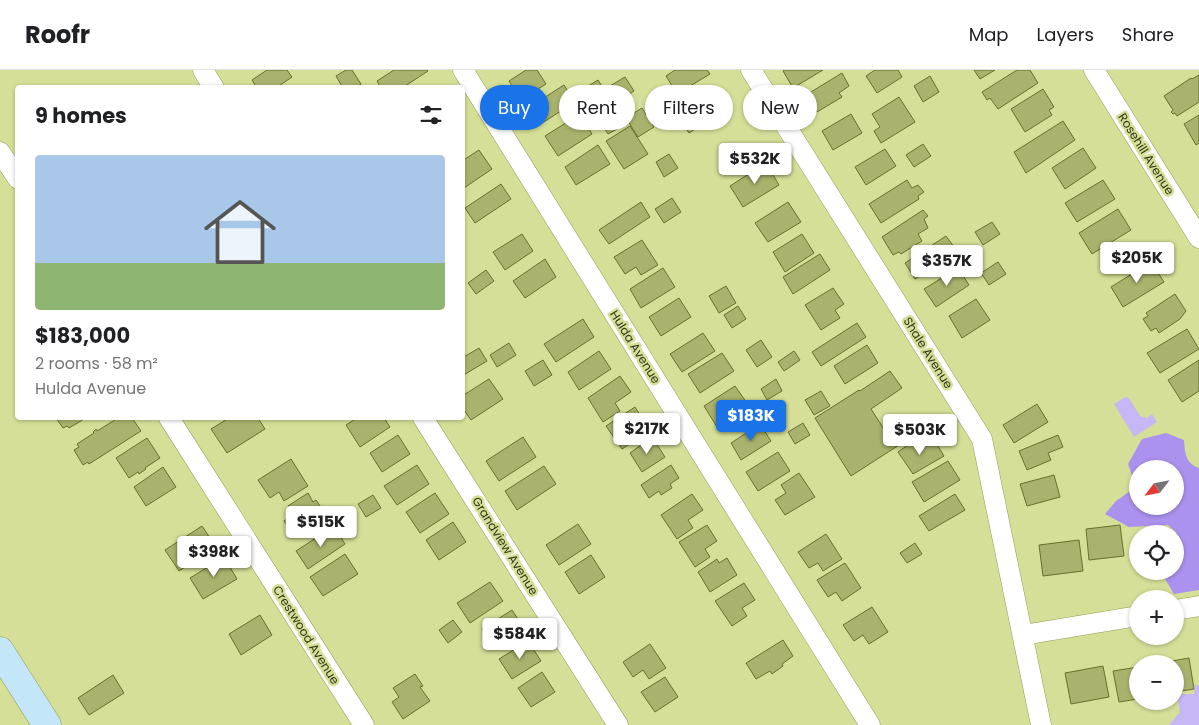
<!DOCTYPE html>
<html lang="en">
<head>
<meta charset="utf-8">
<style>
	:root { --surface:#fff; --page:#f6f6f6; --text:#202124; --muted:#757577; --line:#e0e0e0; --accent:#1a73e8 }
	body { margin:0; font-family:Poppins,sans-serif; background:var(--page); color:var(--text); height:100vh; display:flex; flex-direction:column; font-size:19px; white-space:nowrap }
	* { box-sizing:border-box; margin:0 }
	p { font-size:16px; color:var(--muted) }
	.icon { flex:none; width:28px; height:28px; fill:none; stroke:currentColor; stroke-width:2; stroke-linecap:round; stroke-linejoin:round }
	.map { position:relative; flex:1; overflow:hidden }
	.details { position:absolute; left:15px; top:15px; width:450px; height:335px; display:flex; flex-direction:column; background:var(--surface); border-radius:5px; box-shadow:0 1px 4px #0004 }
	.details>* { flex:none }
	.banner { position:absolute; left:480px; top:15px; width:475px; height:45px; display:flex; gap:10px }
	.needle { width:32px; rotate:238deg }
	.tools { position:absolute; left:1129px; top:390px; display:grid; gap:10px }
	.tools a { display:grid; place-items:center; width:55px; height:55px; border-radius:50%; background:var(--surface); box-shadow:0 1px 4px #0004; font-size:25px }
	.price { position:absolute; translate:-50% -42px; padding:0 11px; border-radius:5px; background:#fff; color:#222; font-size:16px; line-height:32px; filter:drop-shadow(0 1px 2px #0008) }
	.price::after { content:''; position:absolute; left:50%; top:30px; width:15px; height:11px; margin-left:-8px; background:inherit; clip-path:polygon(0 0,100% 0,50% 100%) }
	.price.selected { background:var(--accent); color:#fff }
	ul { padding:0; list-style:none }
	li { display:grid; align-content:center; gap:10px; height:265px; padding:0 20px }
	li+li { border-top:1px solid var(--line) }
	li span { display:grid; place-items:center; height:155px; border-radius:5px; color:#555 }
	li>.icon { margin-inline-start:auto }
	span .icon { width:90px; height:90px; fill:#fffc; stroke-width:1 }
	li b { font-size:21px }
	h2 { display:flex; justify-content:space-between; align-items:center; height:60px; padding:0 20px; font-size:21px }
	.pill { padding:0 18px; border-radius:22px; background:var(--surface); box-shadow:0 1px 4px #0004; font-size:18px; line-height:45px }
	.pill.selected { background:var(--accent); color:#fff }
	header { display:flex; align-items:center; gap:30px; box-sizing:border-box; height:70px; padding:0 25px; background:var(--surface); border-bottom:1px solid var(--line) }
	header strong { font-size:24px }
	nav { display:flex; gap:28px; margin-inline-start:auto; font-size:18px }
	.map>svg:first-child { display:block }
</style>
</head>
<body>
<header>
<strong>Roofr</strong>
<nav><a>Map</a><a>Layers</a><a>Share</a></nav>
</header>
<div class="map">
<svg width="1199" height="655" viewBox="0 0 1199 655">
	<rect width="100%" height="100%" fill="#d5df97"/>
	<!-- green -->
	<path fill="#c6b8f6" d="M1125,327L1129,328L1140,346L1147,348L1152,344L1157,352L1134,367L1114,334Z
		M1195,615H1199V655H1169L1180,642L1177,624H1194Z"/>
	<!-- forest -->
	<path fill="#ab92ee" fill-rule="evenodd" d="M1166,363L1184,370C1185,383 1185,393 1199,398V520L1174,524L1161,502L1175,501V497L1180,495L1176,462L1168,455L1129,457L1105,444L1116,431L1136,417L1128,394L1142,369ZM1138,399H1175V436H1138Z"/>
	<!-- building -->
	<path fill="#aab36d" stroke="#687029" d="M267,0H287L292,7L276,18H257L252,10Z
		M346,0H352L361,14L356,18H343L336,6Z
		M394,0H427L428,1L402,18H381L377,11Z
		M526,0H537L546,14L521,30L509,11Z
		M675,0H707L710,4L677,24L666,6Z
		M784,0H823L793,18L783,1Z
		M875,0H898L902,7L877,23L866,6Z
		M974,0H995L980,9Z
		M1017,0H1030L1038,13L998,39L990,28L987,30L982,22Z
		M842,3L849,16L839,23L842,27L817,42L806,25Z
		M1199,5V32L1177,46L1175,43L1173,44L1171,42L1173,40L1164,26L1191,8L1192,9Z
		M930,6L939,22L923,32L914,16Z
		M625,7L634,21L618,31L610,16Z
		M598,10L607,24L589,35L580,21Z
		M564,15L575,32L536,57L525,40Z
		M722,19L732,36L689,63L678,47Z
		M1043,19L1054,37L1049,40L1052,45L1025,62L1011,39Z
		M899,27L915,52L881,73L874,61L880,57L872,44Z
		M612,31L626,54L608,64L594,42Z
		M642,38L654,57L638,67L626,48Z
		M580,44L592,64L558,86L545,66Z
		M851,44L862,63L833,80L822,61Z
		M1199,45V73L1196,75L1184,54Z
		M1063,51L1075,70L1026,103L1014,82Z
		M630,56L648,84L624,99L606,71Z
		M923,74L931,86L914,97L906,85Z
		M598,75L610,94L576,115L565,97Z
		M1083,78L1096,98L1065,119L1052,98Z
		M885,79L896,96L866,115L855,97Z
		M479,80L492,99L464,118L462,116V91Z
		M669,84L678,98L664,107L656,92Z
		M766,93L779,115L743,137L730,116Z
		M907,110L912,118L918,115L924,122L918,126L919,129L881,153L869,134Z
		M1103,110L1115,129L1077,152L1065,133Z
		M501,114L511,129L475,153L465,138Z
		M672,128L681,142L664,153L655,139Z
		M641,132L650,147L609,174L599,160Z
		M788,132L801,152L768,172L755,153Z
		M1118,139L1131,160L1092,184L1079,163Z
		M923,140L928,146L924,149L928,158L918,164L922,171L901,184L899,182L893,185L882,167Z
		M992,152L1000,164L983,175L975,162Z
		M522,164L533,181L505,200L493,182Z
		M802,164L814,183L785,202L773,182Z
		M946,166L957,181L915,209L905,193Z
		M642,170L658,195L641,205L636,197L625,204L614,187Z
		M820,184L830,200L793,224L783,207Z
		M545,189L556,207L525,228L513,211Z
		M998,192L1006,204L989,215L981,203Z
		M1151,192L1164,212L1123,237L1111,217Z
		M663,198L675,217L641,238L630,219Z
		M958,198L969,215L936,237L924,219Z
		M486,200L494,211L476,224L468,213Z
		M726,216L736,233L719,243L709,226Z
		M833,218L844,234L835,240L840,248L821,260L805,235Z
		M1175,224L1186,241L1180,249L1159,263L1156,258L1151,261L1143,249L1148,246L1146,243Z
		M679,228L691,247L661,266L649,247Z
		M976,229L990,250L962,268L949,246Z
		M738,236L746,249L732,258L724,245Z
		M583,249L594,267L556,292L544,274Z
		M857,253L866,267L821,296L812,282Z
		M1187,259L1199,279L1160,303L1147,283Z
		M703,263L715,281L682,302L670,284Z
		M761,270L772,287L757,297L746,280Z
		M509,273L516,285L497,297L490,285Z
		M867,275L878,293L845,314L834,296Z
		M479,278L487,291L462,306V288Z
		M599,281L611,299L579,320L568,302Z
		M794,281L800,290L784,301L778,292Z
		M722,283L734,301L700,323L688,304Z
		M543,290L552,305L534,316L525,301Z
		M1199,290V321L1182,332L1168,310Z
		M890,301L902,318L871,339L884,359L901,348L913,366L851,406L815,348L859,320L860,321Z
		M620,306L631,322L615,333L620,341L603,352L588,328Z
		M489,309L503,329L471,350L462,337V326Z
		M776,309L782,321L767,330L761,319Z
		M735,316L749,336L717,357L704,336Z
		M821,321L830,336L814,345L805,330Z
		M1037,334L1048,352L1014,373L1003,355Z
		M635,337L645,353L632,361L637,369L622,379L606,356Z
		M56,348H86L69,358L67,356L63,358Z
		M118,348H132L141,361L89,394L88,392L83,395L74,380L79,377L77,374L94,363L93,362L96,359L97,361Z
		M229,348H258L265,359L227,383L211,359Z
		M357,348H384L390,357L360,377L346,355Z
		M803,353L810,365L795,374L788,362Z
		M760,354L771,371L741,390L731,373Z
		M398,365L410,384L382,402L370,383Z
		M1058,365L1063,377L1048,383L1051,390L1027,400L1019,381Z
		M523,367L536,387L499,411L486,391Z
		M652,367L665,387L642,402L630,383Z
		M147,368L160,388L145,398L146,399L139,404L138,402L129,408L116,388Z
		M915,370L921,379L935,371L944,386L913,404L898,382Z
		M778,382L790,401L758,421L746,402Z
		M291,389L308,416L284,431L279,422L270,428L258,410Z
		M948,391L960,410L924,432L912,412Z
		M417,395L429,414L397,435L384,416Z
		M671,395L679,408L670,414L672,418L661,425L659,421L649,428L641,415Z
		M544,396L556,414L517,440L505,421Z
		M163,397L176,417L146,436L134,417Z
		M799,403L815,427L785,445L775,430L786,423L781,415Z
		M1054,405L1060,427L1027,436L1020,414Z
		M308,423L313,432L316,430L326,445L294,466L284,451L294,444L288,436Z
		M435,423L449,444L420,463L406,442Z
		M692,424L703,440L688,450L693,458L677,469L661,445Z
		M955,424L965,440L929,461L919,446Z
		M373,425L381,438L366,447L358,434Z
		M453,452L466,472L439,490L426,470Z
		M578,454L591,474L559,495L546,475Z
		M707,455L717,471L705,479L710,487L695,497L679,472Z
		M1120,455L1124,486L1089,490L1086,459Z
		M202,456L216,477L179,501L165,480Z
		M334,456L345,474L308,499L296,481Z
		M826,464L842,489L823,501L818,493L809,498L798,482Z
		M1079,470L1083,501L1043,506L1039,475Z
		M915,473L922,484L907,493L900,483Z
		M345,484L358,504L323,526L310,507Z
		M591,485L605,507L579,524L565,502Z
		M224,487L237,509L203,529L190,508Z
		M727,488L737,505L710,522L698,502L717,489L719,493Z
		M845,493L861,518L842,531L836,522L828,527L817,510Z
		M490,512L503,531L470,553L457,533Z
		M744,513L755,530L742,538L747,546L732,556L715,531Z
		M872,537L888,562L869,574L863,565L854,571L843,555Z
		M512,540L525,560L495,579L482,559Z
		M260,545L272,565L241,585L229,564Z
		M453,550L462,562L448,573L439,560Z
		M783,570L793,586L782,594L783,596L772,604L770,601L756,609L746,593Z
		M528,571L541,591L512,609L499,589Z
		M650,574L666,598L649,609L643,600L633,607L623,592Z
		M1189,588L1194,619L1175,622V594H1155Z
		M1103,596L1109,627L1071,634L1065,603Z
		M1138,597V629L1119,632L1113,601Z
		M542,602L555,622L531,637L518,618Z
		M415,604L423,616L420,617L430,631L403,649L392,632L399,627L393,618Z
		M113,605L124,623L89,645L78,628Z
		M665,607L678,627L655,642L641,622Z"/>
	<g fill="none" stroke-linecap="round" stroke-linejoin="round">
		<defs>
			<path id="street" d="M203,0L214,18
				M463,0L870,655
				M751,0L982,369L1041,655
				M1094,0L1199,168
				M0,82L18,109
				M169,348L364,655
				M423,348L618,655
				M1175,540L1199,536
				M1023,565L1138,546"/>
			<path id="secondary" d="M0,581L47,655"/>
		</defs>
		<!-- street casing -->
		<use href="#street" stroke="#939c56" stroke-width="21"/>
		<!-- secondary casing -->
		<use href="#secondary" stroke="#939c56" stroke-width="29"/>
		<!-- street -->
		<use href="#street" stroke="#fff" stroke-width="20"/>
		<!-- secondary -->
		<use href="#secondary" stroke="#c3e6f8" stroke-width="28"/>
	</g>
	<g text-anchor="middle" stroke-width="5" stroke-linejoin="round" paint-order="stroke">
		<!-- street labels -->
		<g font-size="12" fill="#333619" stroke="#d5df97">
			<text transform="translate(1146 84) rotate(58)" y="4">Rosehill Avenue</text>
			<text transform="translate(635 277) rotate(58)" y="4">Hulda Avenue</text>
			<text transform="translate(928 283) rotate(58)" y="4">Shale Avenue</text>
			<text transform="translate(505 476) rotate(58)" y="4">Grandview Avenue</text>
			<text transform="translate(306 565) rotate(58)" y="4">Crestwood Avenue</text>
		</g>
	</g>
</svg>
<div class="tools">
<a><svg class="needle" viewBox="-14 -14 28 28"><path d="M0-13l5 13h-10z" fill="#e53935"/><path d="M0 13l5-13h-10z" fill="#757577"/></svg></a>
<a><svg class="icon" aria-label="locate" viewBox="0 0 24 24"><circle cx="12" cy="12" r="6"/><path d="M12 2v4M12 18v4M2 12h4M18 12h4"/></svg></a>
<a>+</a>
<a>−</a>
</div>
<b class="price" style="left:755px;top:115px">$532K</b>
<b class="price" style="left:1137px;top:214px">$205K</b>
<b class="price" style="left:947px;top:217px">$357K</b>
<b class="price selected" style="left:751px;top:372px">$183K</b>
<b class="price" style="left:647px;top:385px">$217K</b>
<b class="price" style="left:920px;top:386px">$503K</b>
<b class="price" style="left:321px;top:478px">$515K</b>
<b class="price" style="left:214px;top:508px">$398K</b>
<b class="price" style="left:520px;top:590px">$584K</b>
<div class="banner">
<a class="pill selected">Buy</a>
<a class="pill">Rent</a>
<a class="pill">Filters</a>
<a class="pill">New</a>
</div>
<section class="details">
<h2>9 homes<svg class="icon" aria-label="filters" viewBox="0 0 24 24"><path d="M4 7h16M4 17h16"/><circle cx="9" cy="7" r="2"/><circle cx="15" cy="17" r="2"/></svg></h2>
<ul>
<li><span style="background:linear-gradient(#a9c7e8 70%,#8fb573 0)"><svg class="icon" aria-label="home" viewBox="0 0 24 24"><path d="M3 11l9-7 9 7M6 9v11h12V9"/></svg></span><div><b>$183,000</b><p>2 rooms · 58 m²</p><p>Hulda Avenue</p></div></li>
</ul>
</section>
</div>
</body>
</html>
